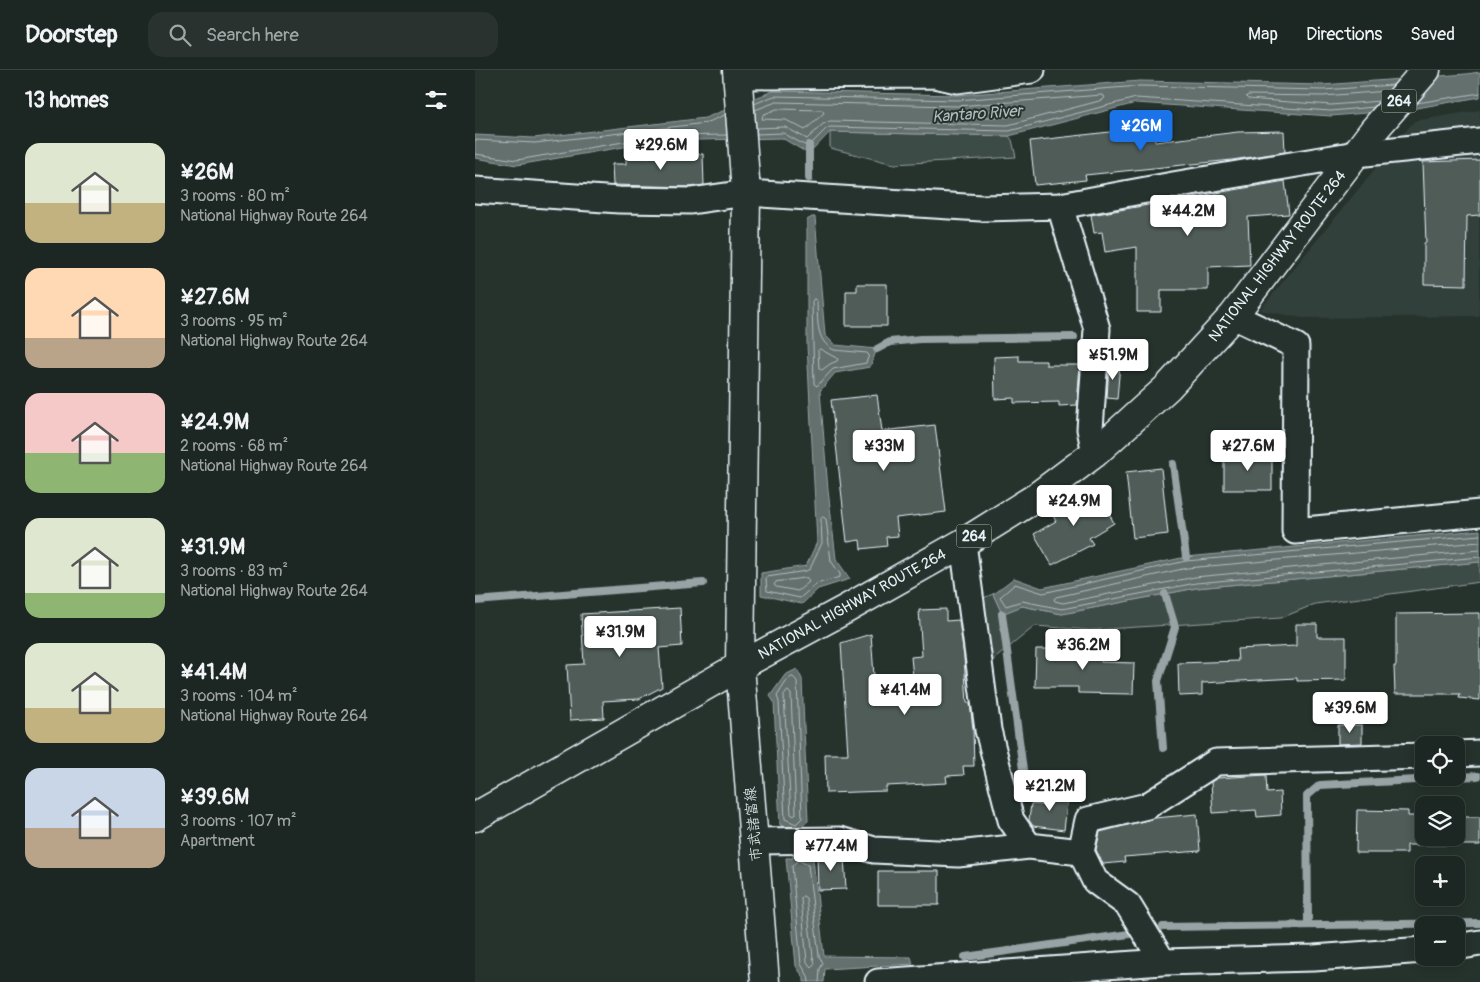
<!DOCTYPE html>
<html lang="en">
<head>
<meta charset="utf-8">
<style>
	:root { --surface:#1c2622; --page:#29322f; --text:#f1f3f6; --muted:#a0a5a5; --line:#3a4340; --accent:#1a73e8 }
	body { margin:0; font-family:Pangolin,"Klee One",sans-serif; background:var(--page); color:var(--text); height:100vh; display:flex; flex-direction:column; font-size:19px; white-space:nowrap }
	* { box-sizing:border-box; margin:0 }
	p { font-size:16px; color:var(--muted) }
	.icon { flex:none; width:28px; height:28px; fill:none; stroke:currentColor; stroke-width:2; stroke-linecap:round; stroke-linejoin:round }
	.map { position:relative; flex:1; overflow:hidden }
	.drawer { display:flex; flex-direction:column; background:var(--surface); width:475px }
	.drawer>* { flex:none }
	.buttons { position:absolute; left:940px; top:666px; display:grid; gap:10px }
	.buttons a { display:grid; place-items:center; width:50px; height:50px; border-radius:10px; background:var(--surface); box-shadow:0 2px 12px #0003,0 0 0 1px var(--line); font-size:25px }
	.price { position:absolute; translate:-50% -42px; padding:0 11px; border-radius:5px; background:#fff; color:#222; font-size:16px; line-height:32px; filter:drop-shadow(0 1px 2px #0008) }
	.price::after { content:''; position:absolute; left:50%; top:30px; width:15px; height:11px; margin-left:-8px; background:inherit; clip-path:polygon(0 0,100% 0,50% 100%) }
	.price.selected { background:var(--accent); color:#fff }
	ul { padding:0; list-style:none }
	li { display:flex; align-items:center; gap:15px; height:125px; padding:0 25px }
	li span { display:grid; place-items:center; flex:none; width:140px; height:100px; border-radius:15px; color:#555 }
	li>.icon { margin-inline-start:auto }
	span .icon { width:60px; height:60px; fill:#fffc; stroke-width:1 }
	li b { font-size:21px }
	h2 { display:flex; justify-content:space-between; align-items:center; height:60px; padding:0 25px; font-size:21px }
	header { display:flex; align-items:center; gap:30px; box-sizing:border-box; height:70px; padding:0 25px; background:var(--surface); border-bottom:1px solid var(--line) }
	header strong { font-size:24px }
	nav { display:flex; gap:28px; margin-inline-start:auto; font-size:18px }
	.search { width:350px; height:45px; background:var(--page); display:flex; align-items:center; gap:12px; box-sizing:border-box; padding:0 18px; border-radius:15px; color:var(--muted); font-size:19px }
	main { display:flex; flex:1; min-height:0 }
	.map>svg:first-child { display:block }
</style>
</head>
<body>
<header>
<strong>Doorstep</strong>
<div class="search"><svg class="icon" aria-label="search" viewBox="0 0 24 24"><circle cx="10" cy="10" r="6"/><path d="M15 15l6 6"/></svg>Search here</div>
<nav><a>Map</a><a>Directions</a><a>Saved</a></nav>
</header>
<main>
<section class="drawer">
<h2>13 homes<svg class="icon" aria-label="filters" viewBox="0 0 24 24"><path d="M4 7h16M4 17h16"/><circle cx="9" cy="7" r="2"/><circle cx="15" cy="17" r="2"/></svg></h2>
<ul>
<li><span style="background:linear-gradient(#dfe7d0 60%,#c2b280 0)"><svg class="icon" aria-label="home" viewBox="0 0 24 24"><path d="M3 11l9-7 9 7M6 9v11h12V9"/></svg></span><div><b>¥26M</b><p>3 rooms · 80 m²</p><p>National Highway Route 264</p></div></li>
<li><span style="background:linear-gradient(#ffd9b3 70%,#b9a48a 0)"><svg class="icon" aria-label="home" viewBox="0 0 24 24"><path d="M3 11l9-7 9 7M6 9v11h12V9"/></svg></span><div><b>¥27.6M</b><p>3 rooms · 95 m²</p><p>National Highway Route 264</p></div></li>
<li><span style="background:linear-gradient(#f6c9c9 60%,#8fb573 0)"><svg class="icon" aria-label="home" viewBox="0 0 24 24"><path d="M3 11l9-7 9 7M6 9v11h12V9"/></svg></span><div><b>¥24.9M</b><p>2 rooms · 68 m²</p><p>National Highway Route 264</p></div></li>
<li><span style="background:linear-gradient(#dfe7d0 75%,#8fb573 0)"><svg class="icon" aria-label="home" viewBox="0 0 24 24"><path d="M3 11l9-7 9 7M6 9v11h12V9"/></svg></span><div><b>¥31.9M</b><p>3 rooms · 83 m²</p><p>National Highway Route 264</p></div></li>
<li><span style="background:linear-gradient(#dfe7d0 65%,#c2b280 0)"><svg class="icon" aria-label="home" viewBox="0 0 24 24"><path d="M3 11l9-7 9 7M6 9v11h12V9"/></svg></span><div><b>¥41.4M</b><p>3 rooms · 104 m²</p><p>National Highway Route 264</p></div></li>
<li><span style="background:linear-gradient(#c9d6e8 60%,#b9a48a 0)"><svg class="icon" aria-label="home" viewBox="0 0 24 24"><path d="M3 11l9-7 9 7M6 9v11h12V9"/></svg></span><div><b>¥39.6M</b><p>3 rooms · 107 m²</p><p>Apartment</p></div></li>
</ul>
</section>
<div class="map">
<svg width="1005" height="912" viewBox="0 0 1005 912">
	<rect width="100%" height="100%" fill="#26332d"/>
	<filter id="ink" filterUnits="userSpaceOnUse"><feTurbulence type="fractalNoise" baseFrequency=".02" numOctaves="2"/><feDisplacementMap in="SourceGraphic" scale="10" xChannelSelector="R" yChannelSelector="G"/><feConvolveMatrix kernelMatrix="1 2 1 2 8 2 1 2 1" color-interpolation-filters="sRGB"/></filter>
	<g filter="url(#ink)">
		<!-- built -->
		<path fill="#333f3a" d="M1005,40L1004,246L827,248L785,240L939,51Z"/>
		<!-- green -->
		<path fill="#3e4b47" stroke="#939ea0" d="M355,62L534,66L537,70L541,87L419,94L355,78Z
			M1005,492V512L840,534L806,548L615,560L560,556L517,591L506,529L518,524L527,543L547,536L587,544L721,518Z"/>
		<!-- water -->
		<path fill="#636f6d" stroke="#98a3a5" d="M1005,2V27L936,39L856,46L661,33L534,66L355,62L334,84L307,68L184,71L42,95L0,88V65L59,68L230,48L298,21L482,25L665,11L848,15L991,4Z
			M337,147H340L350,265L360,275L402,279L395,297L360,303L345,321L353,420L361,489L375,509L343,519L327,534L286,525V503L331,496L342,472L332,275V150Z
			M1005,460V492L721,518L587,544L547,536L527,544L518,524L539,508L567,518L711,487Z
			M322,599L327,609L333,751L324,759L329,788L338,789L349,886L436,887L438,894L350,899L349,912H329V908L321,896L311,788H318L317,758L305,755L299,632L295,626L310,605Z"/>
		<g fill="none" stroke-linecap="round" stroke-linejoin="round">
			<!-- shore -->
			<path stroke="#b3bdc0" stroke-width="1" d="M905,31L856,35L773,29L771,27L773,25L848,26L913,21
				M942,33L1005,23
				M279,34L299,26L482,30L665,16L848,20L918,15
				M302,39L347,40L349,43L330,60L311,50L287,49L288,45Z
				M545,39L547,41L546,43L532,47H507L505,45L507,42Z
				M280,40L301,32L482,36L627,25L630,27L628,30L533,55L355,51L348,54L332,69L310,57L281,58
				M282,64L308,63L333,77L351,59L355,57L534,61L661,28L856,41L899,37
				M0,70L60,73L231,53L250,45
				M0,84L42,90L184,66L252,65
				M339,229L342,231C343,249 340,271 359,280L392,283L394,285L391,293L358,299L342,316L339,314L337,232Z
				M345,279L363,289L362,291L355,294L347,300L344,298L343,281Z
				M348,447L351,449L356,491L365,504V507L341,514L325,528L292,521L291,509L292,507L331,501L335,499L347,473L346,449Z
				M1005,465L711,491L568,523L540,514L525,527L531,536L547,531L587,539L721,513L1005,487
				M1005,472L712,498L581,527L579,529L580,531L588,533L720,507L1005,480
				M332,508L334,512L323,521L301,517L299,515L301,512Z
				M318,607L322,611L327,748L321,754L310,749L304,632L302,626L313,609Z
				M313,621L316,624L321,744L319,746L316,744L309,626Z
				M328,826L331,828L338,887L340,893L337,898L332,892L326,829Z
				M334,912L333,906L326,894L317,796L323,790L333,795L344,886L348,893L345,899L344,912"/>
			<!-- stream -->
			<path stroke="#98a3a5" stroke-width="8" d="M334,108V75
				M402,279L415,272L445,269L599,267
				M698,394L711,487
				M0,531L228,513
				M527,544L549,707
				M688,678L683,611L700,557L690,524
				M981,707L1002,706
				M833,855L832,726L845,715L980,708
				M688,857L1005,853
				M490,887L654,864"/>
		</g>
		<!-- building -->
		<path fill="#505c59" stroke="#e8f1f8" d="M679,57L680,72L763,62L809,61L810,82L757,90L610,105L611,110L560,115L555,71Z
			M228,84L229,115L215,117L138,115L137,94H151V87H174V85Z
			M1005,90V145L992,146L991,215L949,214V173H951L948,92Z
			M810,111L814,144L773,147L775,195L733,197V220H686V242H662V177L630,182L627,162L619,163L616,145Z
			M382,214H412V256H371V221H382Z
			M544,286V291H571V295H605L602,335L584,336V332L539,333V328L520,329L519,287Z
			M634,294H645L642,329L632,328Z
			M402,325L407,361L460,355L471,442L421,448L423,466L411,467L412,476L386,479L385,470L372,472L356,330Z
			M797,384V420H749V385Z
			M686,398L693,464L658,468L651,402Z
			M621,419L639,453L614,468L618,474L577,495L559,464L581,451L577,444Z
			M205,538L207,576L184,578L187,617L164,629L128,631L129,648L95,650L92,595L109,594L106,544Z
			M471,539V551L484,550L489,587L492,633H495L498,659L499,696H488L489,705L471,706L472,713L411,716V721L351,723L350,684H373L366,573L396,564L400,620L439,617L436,587L447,586L444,540Z
			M1005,543V630L984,628L985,624H920L919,596H921V544Z
			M821,554H842V567H871V610L822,611V608L727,613V625L704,626L703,593L763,591L762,579L821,576Z
			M605,572L627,573L626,592L659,593L658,624L603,623V617H560L561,579H604Z
			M863,655H887V673L863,674Z
			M791,705L792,723L805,722L806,745L782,747L781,740L738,743L736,712L742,708Z
			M571,722L593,725L589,760L558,756L554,750L556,734L569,735Z
			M882,740L933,741V746H949V768H981V747H1005V775H932V783H881Z
			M722,744L725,781L649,787L650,792L628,794L621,780L625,762L680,748Z
			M363,784L369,786L371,819L343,820L342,785Z
			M403,801H464V835H403Z"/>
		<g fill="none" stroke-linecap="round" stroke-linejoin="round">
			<defs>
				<path id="minor" d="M460,5L482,10L557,0
					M262,6L460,5L463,0
					M0,120L144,130L216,131L271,123L506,138L585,136L698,115L881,84L1005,71
					M585,136L622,259L615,359L620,383
					M758,246L821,276L820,461L1005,443
					M488,473L513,660L536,750L554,776L606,782L620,811L653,835L688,892
					M981,684L1005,683
					M280,771L365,770L399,780L483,784L554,776
					M606,782L613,750L672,736L741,692L949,686
					M981,877L1005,873
					M403,912L688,892L839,888L949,880"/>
				<path id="tertiary" d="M262,0L271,123L265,596"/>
				<path id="secondary" d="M265,596L290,912"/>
				<path id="trunk" d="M0,747L265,596L371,539L488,473L560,428L620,383L693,317L758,246L898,61L951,0"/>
			</defs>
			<!-- minor casing -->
			<use href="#minor" stroke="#e8f1f8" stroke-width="29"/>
			<!-- tertiary casing -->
			<use href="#tertiary" stroke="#e8f1f8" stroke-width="31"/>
			<!-- secondary casing -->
			<use href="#secondary" stroke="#e8f1f8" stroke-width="31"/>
			<!-- trunk casing -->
			<use href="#trunk" stroke="#e8f1f8" stroke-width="31"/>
			<!-- minor -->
			<use href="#minor" stroke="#26332d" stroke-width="25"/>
			<!-- tertiary -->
			<use href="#tertiary" stroke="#26332d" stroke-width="28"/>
			<!-- secondary -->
			<use href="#secondary" stroke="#26332d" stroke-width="28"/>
			<!-- trunk -->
			<use href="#trunk" stroke="#26332d" stroke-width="28"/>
		</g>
	</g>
	<g text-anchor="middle" stroke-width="4" stroke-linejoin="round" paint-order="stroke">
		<!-- shield labels -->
		<g fill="#26332d" stroke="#aeb8bb" stroke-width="1">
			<rect x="906.5" y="19.5" width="35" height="23" rx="4"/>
			<rect x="481.5" y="454.5" width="35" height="23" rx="4"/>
		</g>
		<g font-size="14" font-weight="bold" fill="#e8f1f8">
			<text x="924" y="36">264</text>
			<text x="499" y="471">264</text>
		</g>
		<!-- street labels -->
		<g font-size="15" fill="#e8f1f8" stroke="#26332d">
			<text transform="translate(802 186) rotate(-52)" y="5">NATIONAL HIGHWAY ROUTE 264</text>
			<text transform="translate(377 534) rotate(-29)" y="5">NATIONAL HIGHWAY ROUTE 264</text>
			<text transform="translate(278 754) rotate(-95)" y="5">市武諸富線</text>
		</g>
		<!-- water labels -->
		<g font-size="16" font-style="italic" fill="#b3bdc0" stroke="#26332d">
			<text transform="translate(502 43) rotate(-4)" y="6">Kantaro River</text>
		</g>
	</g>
</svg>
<div class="buttons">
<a><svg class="icon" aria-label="locate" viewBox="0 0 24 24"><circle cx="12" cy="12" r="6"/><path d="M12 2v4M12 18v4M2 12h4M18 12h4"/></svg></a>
<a><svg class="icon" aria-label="layers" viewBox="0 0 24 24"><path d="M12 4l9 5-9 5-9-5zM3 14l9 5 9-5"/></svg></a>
<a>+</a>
<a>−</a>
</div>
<b class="price selected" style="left:666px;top:82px">¥26M</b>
<b class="price" style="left:186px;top:101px">¥29.6M</b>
<b class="price" style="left:713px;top:167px">¥44.2M</b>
<b class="price" style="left:638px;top:311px">¥51.9M</b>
<b class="price" style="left:409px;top:402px">¥33M</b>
<b class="price" style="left:773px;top:402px">¥27.6M</b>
<b class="price" style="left:599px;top:457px">¥24.9M</b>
<b class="price" style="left:145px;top:588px">¥31.9M</b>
<b class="price" style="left:608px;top:601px">¥36.2M</b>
<b class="price" style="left:430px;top:646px">¥41.4M</b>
<b class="price" style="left:875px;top:664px">¥39.6M</b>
<b class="price" style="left:575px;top:742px">¥21.2M</b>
<b class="price" style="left:356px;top:802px">¥77.4M</b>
</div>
</main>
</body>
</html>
